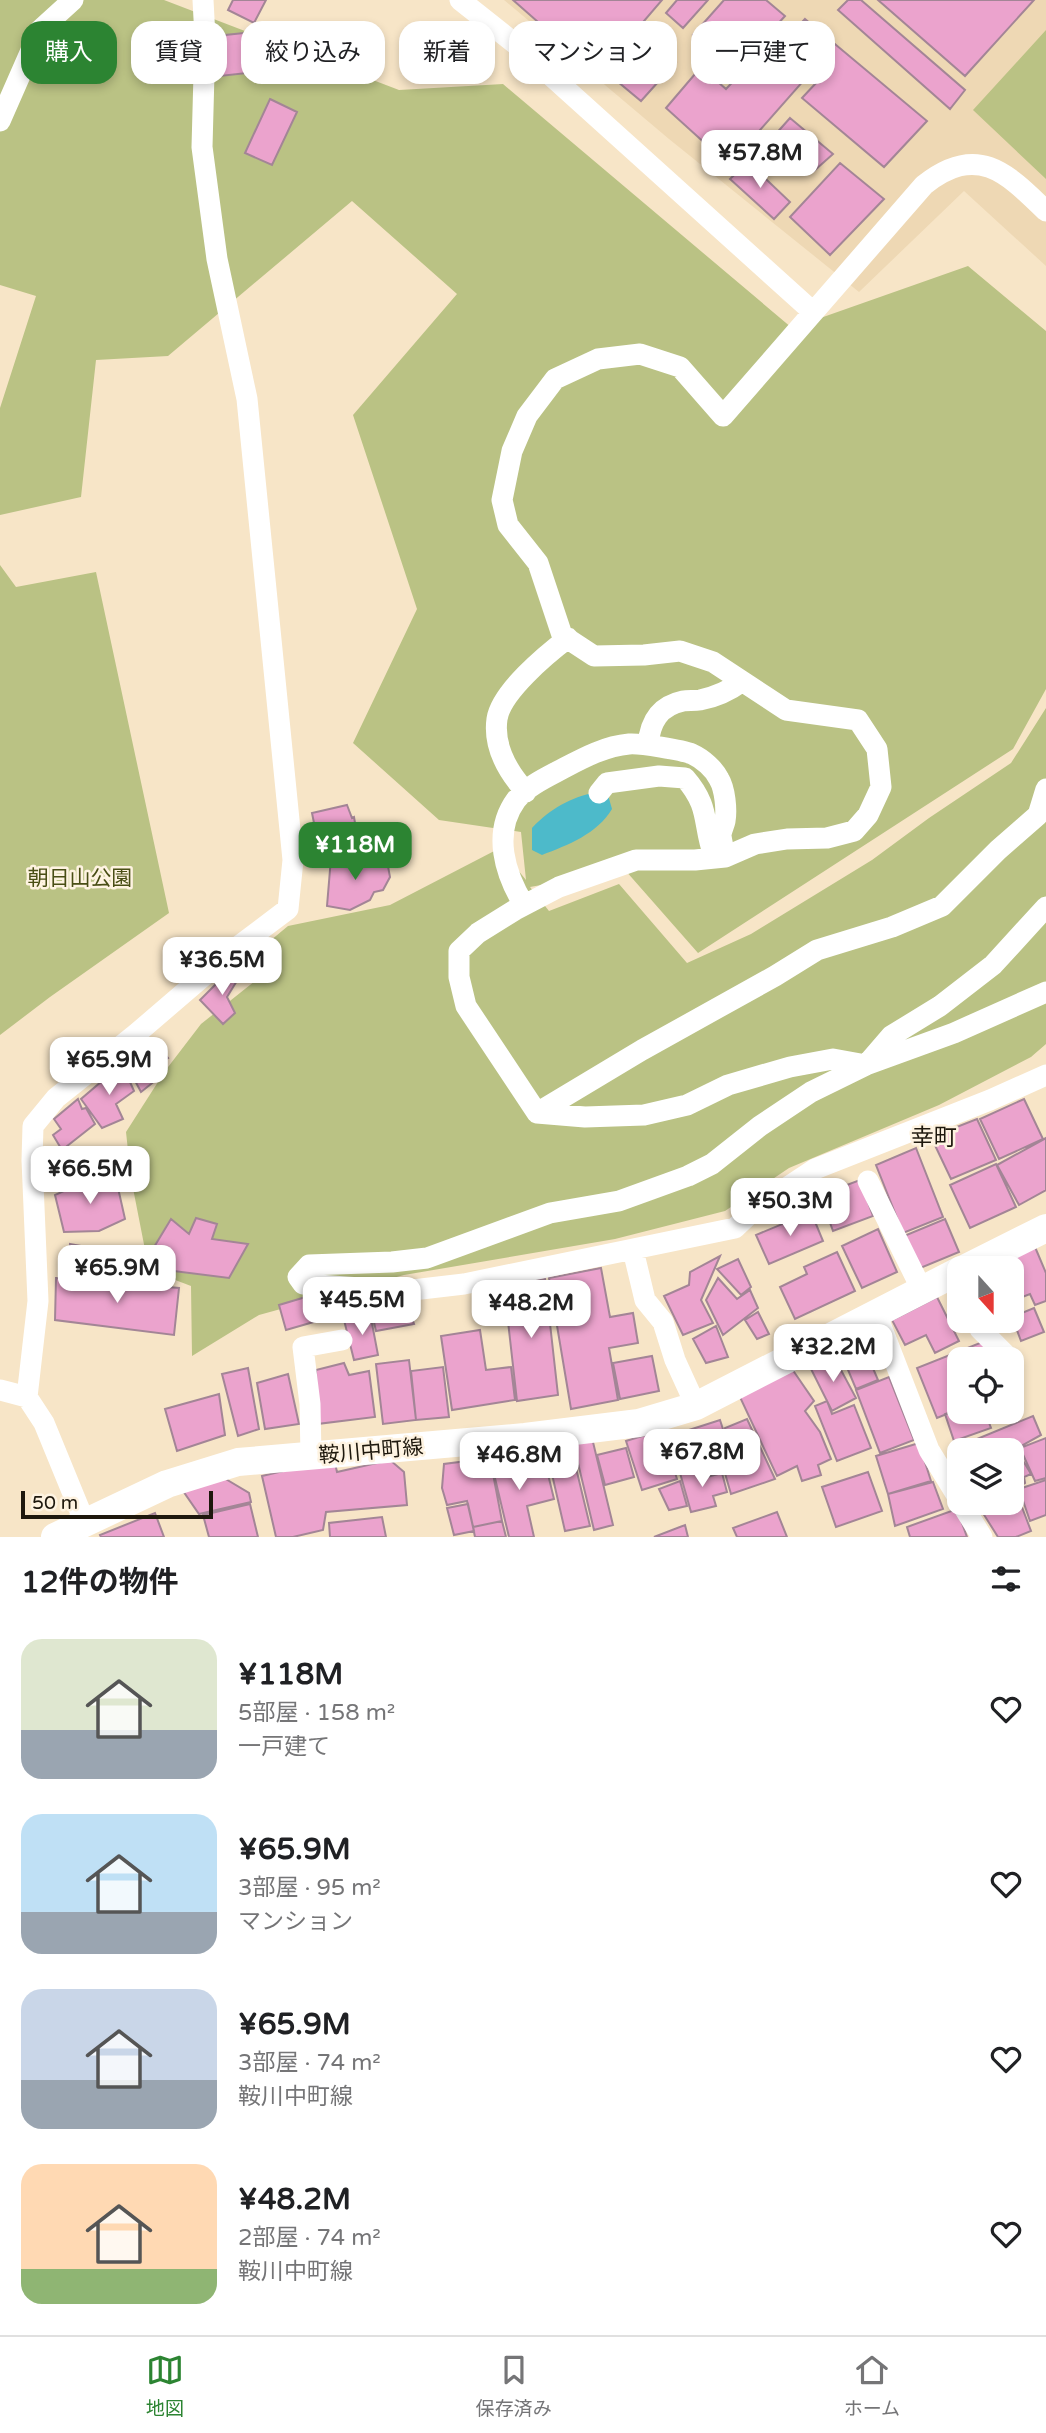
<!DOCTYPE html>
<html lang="ja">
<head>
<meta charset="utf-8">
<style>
	:root { --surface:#fff; --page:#f6f6f6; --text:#202124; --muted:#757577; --line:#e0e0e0; --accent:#2c8432 }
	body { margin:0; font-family:"Varela Round","Noto Sans JP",sans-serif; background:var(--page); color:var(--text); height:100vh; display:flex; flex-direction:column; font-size:26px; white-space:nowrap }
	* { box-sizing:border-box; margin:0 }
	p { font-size:23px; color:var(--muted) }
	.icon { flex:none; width:38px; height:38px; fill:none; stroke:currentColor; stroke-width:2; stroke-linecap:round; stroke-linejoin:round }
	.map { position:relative; height:1537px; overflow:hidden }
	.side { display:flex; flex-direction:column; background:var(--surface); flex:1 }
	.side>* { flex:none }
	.top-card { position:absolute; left:21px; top:21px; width:1004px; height:63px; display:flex; gap:14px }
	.needle { width:46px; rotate:159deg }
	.fabs { position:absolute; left:947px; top:1256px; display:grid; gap:14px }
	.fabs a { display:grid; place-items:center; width:77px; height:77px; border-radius:14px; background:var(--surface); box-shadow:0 4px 10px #0003; font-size:35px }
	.scale { position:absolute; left:21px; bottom:18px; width:192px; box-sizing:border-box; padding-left:7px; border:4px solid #1e180d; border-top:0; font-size:19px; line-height:24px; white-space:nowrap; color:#1e180d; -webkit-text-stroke:5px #fef3e1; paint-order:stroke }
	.price { position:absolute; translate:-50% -60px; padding:0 16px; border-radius:14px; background:#fff; color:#222; font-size:23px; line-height:46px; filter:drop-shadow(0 2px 4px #0008) }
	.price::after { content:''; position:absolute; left:50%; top:42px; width:21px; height:16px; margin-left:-10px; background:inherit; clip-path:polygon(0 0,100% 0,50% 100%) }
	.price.on { background:var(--accent); color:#fff }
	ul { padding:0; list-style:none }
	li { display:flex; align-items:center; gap:21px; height:175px; padding:0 21px }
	li span { display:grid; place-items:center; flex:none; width:196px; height:140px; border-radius:21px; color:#555 }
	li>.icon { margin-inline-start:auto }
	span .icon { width:84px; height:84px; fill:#fffc; stroke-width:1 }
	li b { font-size:30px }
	h2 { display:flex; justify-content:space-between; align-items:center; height:84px; padding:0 21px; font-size:30px }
	.pill { padding:0 24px; border-radius:21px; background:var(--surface); box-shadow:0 4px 10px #0003; font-size:24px; line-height:63px }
	.pill.on { background:var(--accent); color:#fff }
	.tab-bar { display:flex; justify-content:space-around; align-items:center; height:98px; border-top:2px solid var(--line); background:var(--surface); font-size:19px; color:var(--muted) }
	.tab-bar a { display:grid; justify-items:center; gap:4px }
	.tab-bar .on { color:var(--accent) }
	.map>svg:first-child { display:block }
</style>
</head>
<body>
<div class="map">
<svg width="1046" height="1537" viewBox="0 0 1046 1537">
	<rect width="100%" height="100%" fill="#f7e5c7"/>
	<!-- built -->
	<path fill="#eed8b4" d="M504,0H1046V266L964,191L859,292L669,139Z"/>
	<!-- green -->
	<path fill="#bac284" d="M0,0H164L399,90L503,84L792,328L968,266L1046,331V689L1013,749L698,953L625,870L530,887L549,911L619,884L687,963L751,934L872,860L929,818L1011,763L1046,708V1044L1031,1057L939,1105L789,1168L725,1211L615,1239L404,1275L259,1315L192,1356L191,1286L149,1270L131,1178L126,1132L165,1071L201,1024L255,981L246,961L288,926L390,905L500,848L526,880L521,832L439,820L353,743L417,609L353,415L457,294L352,201L168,356L96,360L81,497L0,515V408L36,296L0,285Z
		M1046,30V179L973,110Z
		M0,565L16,587L96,572L169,913L50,997L0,1035Z"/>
	<!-- water -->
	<path fill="#4dbaca" d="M596,792L608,795L612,809C597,834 568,845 542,855L532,850V828C551,808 570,798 596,792Z"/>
	<!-- building -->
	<path fill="#eba3cd" stroke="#a38596" stroke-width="2" d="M233,0H266L254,23L228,10Z
		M513,0H662L638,28L676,62L641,101L594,62L588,66Z
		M677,0H708L683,28L666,13Z
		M724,0H766L785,16L736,70L693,35Z
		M848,0H861L965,90L950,109L838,10Z
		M878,0H1034L965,76Z
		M805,19L927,121L884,167L802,98L832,66L792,33Z
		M253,32L257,72L220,76L216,36Z
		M773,39L813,70L729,165L666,108L701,67L726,89Z
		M307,57L321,65L311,82L298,75Z
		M270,99L297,112L272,165L245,153Z
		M790,118L833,154L814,171L774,136Z
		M748,162L790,202L774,219L730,179Z
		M840,163L884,199L830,255L790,217Z
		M347,805L352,818L354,817L358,840L319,848L312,813Z
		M395,840V857L380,864L356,860L358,841Z
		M331,858L387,861L390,877L383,890L374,892L370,900L350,910L327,906Z
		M232,968L240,976L227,997L235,1013L223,1024L200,1000Z
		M155,1043L168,1058L151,1068L156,1080L141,1092L125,1062Z
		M122,1064L134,1091L116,1104L123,1119L102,1128L81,1099Z
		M78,1099L82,1109L86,1108L95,1124L62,1150L53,1135L61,1129L54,1119Z
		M1024,1099L1043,1139L999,1159L980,1119Z
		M977,1119L996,1160L951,1179L931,1137Z
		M1046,1138V1190L1019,1205L997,1165Z
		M916,1148L943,1217L903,1233L876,1165Z
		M996,1164L1016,1207L970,1228L950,1185Z
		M116,1179L125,1219L99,1231L64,1232L55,1195L83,1182Z
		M860,1180L873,1216L833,1231L820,1195Z
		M811,1212L823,1241L769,1264L756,1235Z
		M196,1218L217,1224L212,1239L248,1244L229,1278L142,1267L171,1219L189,1234Z
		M945,1219L959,1252L918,1269L904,1236Z
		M878,1229L897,1272L862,1288L842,1246Z
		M70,1244L114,1252L115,1276L68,1270Z
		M1035,1247L1046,1273V1301L1035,1305L1030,1294L1012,1301V1269H993Z
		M837,1252L855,1291L795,1319L780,1287L807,1274L804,1267Z
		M720,1256L701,1300L713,1323L683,1335L664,1296L689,1285L690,1272Z
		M738,1259L751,1287L741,1295L717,1269Z
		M601,1268L610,1317L633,1313L638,1343L609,1348L618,1400L571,1409L549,1278Z
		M56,1278L179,1288L174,1335L55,1320Z
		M718,1278L737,1299L750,1290L758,1308L723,1335L706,1300Z
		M545,1279L558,1395L517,1401L504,1286Z
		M404,1294L414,1324L376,1331L369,1301Z
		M309,1296L317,1321L286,1330L279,1305Z
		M937,1297L959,1341L935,1353L926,1335L905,1345L892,1320Z
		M1034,1308L1044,1332L1021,1341L1012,1317Z
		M758,1312L769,1334L757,1339L745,1320Z
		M370,1313L378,1355L354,1360L344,1320Z
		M716,1326L728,1357L706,1363L693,1339Z
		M480,1330L486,1370L511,1367L515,1400L452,1410L441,1336Z
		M872,1332L884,1360L872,1366L878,1380L856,1389L838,1346Z
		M985,1341L993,1360H959V1409L937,1418L917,1368Z
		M652,1356L659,1391L620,1399L613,1363Z
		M834,1357L856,1398L832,1411L811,1369Z
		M409,1360L416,1420L383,1424L376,1364Z
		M344,1363L349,1375L369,1371L375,1417L317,1424L316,1370Z
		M790,1366L814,1401L805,1411L820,1432L831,1459L818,1465L821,1475L802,1481L797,1466L777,1476L739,1395Z
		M443,1367L449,1417L416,1420L411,1371Z
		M248,1368L259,1429L238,1436L222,1374Z
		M288,1374L299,1424L265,1429L257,1383Z
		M889,1377L914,1440L880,1453L856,1390Z
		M219,1394L225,1435L177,1451L165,1409Z
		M827,1401L832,1414L854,1405L871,1448L837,1461L815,1406Z
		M959,1409V1412H985L991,1428L954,1441L945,1414Z
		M1033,1416L1041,1435L1012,1451H959V1457L955,1448Z
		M747,1419L775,1479L731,1494L724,1470L735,1464L725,1428Z
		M720,1420L734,1463L706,1472L704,1464L679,1472L673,1455L663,1454L658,1440Z
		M652,1433L660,1460L670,1456L677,1479L642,1490L626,1441Z
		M592,1438L613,1525L594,1530L573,1442Z
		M1046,1438V1478L1035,1481L1020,1448Z
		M570,1443L590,1526L565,1531L546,1448Z
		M919,1443L931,1481L888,1494L876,1456Z
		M511,1448L517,1473L546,1466L554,1499L527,1506L534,1537H509L489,1453Z
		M626,1448L634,1477L605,1485L597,1455Z
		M1019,1454L1031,1474L1024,1477L1025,1483L1012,1491V1458Z
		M490,1458L502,1521L473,1527L467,1501L447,1505L442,1488L444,1464Z
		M334,1459L337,1472L390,1460L404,1472L407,1505L326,1512L323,1530L293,1537H276L262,1476Z
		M701,1467L703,1478L722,1473L727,1492L713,1496L716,1506L691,1512L680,1473Z
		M868,1472L882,1511L836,1527L822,1487Z
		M219,1475L249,1493L251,1502L199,1514L181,1488Z
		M1046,1480V1515L1030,1521L1019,1489Z
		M680,1481L687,1506L669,1510L659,1489Z
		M933,1482L943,1509L895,1526L888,1494Z
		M1017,1494L1031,1531L1016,1537H998L981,1510L997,1503H1012V1497Z
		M250,1504L258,1537H209L203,1515Z
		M468,1504L474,1531L454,1535L447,1508Z
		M957,1509L967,1537H910L907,1527Z
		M777,1512L787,1537H737L733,1528Z
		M155,1513L164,1537H101L100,1535Z
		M382,1517L386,1537H330L329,1523Z
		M502,1521L506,1537H475L473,1527Z
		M685,1525L688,1537H654Z"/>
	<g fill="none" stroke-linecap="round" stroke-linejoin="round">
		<!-- minor -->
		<path stroke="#fff" stroke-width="21" d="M460,0L518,46L813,312
			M0,121L40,30L73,0
			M1046,211C1006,172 977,143 924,185L723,416L680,367L640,354L598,359L555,379L527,416L512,451L502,500L508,525L538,563L562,635L594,656L644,655L680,651L713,662L786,710L858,720L877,749L881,787L868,815L854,831L827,838L787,839L755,844L725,857L695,860H636L559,887L515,910L478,933L459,951V977L466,1006L537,1113L642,1050L775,976L817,950L892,927L942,906L998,850L1038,815L1046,789
			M648,745C650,722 659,706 683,701C688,700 694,701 700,700C715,697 729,691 741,682
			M526,792C508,772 493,747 497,719C501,692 547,654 568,638
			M599,793L607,783L659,776L685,778C711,808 702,823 714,856
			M524,905C505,874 492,833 516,800C527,786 549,776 564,768C585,757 606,746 629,744C640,743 682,750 692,754C703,759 714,769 719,779C725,789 727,810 725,821C724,826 721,831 721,836C722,843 724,851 725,857
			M1046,992L954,1033L866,1065L811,1092L760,1126L712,1164L688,1176L619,1201L550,1213L427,1258L392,1262L309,1265L298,1277L303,1284L404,1291L464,1284L735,1228L756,1208L815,1169L990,1100L1046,1075
			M537,1113L585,1117L644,1115L687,1105L728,1085L790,1067L833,1059L866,1065L891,1036L940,1006L993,965L1046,907
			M868,1181L922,1290
			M633,1250L645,1300L663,1322L675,1360L696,1406
			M876,1313L929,1450L959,1499
			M977,1321L980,1329L1011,1360
			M0,1390L27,1397
			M311,1456L310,1404L303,1347L342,1340
			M961,1503L982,1537
			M85,1523L44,1423L27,1397L38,1301L32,1160L33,1126L56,1098L136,1034L235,949L288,909L293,860L247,399L217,259L202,147L205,37L203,0"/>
		<!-- secondary -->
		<path stroke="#fff" stroke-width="28" d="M964,1269L1046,1228
			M55,1537L167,1484L238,1462L525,1437L639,1423L696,1406L959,1271"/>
	</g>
	<g text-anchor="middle" stroke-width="5" stroke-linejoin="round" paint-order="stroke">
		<!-- park labels -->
		<g font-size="21" fill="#494e15" stroke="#fef3e1">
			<text x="80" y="885">朝日山公園</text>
		</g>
		<!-- street labels -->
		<g font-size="21" fill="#1e180d" stroke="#fef3e1">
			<text transform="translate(371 1451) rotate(-5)" y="7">鞍川中町線</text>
		</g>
		<!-- neighbourhood labels -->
		<g font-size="23" fill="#1e180d" stroke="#fef3e1">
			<text x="934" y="1145">幸町</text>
		</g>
	</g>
</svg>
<div class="fabs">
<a><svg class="needle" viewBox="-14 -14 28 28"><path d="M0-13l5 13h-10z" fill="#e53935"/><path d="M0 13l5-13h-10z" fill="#757577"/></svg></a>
<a><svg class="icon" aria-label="locate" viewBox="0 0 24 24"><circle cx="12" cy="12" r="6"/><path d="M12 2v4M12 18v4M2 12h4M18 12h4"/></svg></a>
<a><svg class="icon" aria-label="layers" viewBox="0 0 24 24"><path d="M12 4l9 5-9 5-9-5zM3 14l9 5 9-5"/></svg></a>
</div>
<div class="scale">50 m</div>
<b class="price" style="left:760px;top:190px">¥57.8M</b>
<b class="price on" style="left:355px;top:882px">¥118M</b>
<b class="price" style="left:222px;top:997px">¥36.5M</b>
<b class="price" style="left:109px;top:1097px">¥65.9M</b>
<b class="price" style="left:90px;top:1206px">¥66.5M</b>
<b class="price" style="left:790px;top:1238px">¥50.3M</b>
<b class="price" style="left:117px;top:1305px">¥65.9M</b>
<b class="price" style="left:362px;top:1337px">¥45.5M</b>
<b class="price" style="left:531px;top:1340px">¥48.2M</b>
<b class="price" style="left:833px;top:1384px">¥32.2M</b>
<b class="price" style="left:702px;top:1489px">¥67.8M</b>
<b class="price" style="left:519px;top:1492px">¥46.8M</b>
<div class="top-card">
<a class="pill on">購入</a>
<a class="pill">賃貸</a>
<a class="pill">絞り込み</a>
<a class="pill">新着</a>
<a class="pill">マンション</a>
<a class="pill">一戸建て</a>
</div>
</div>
<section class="side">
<h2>12件の物件<svg class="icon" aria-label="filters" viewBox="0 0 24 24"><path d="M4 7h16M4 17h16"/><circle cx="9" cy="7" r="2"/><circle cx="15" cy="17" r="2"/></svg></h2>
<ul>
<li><span style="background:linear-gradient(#dfe7d0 65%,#9aa5b1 0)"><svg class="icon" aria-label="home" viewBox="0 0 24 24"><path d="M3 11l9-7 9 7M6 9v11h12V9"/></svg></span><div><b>¥118M</b><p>5部屋 · 158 m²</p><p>一戸建て</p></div><svg class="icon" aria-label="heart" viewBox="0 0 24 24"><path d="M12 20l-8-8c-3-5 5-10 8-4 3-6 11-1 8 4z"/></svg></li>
<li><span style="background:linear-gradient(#bfe0f5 70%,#9aa5b1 0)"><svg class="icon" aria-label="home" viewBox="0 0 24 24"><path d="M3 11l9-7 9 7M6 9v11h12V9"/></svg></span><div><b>¥65.9M</b><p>3部屋 · 95 m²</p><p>マンション</p></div><svg class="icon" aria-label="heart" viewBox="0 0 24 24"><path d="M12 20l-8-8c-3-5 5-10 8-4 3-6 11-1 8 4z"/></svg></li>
<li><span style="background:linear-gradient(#c9d6e8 65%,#9aa5b1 0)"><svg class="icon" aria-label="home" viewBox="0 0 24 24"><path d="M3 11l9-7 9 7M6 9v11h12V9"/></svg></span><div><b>¥65.9M</b><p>3部屋 · 74 m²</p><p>鞍川中町線</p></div><svg class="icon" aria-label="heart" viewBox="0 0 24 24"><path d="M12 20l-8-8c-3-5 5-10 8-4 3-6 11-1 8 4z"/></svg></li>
<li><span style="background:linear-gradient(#ffd9b3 75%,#8fb573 0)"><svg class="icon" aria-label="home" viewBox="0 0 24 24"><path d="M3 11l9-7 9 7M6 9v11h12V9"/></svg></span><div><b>¥48.2M</b><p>2部屋 · 74 m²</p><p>鞍川中町線</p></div><svg class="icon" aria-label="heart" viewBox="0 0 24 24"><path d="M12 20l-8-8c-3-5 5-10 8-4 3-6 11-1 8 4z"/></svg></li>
</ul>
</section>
<nav class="tab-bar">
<a class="on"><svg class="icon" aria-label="map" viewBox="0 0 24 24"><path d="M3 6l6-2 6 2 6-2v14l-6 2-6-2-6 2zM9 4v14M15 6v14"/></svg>地図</a>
<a><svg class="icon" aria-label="saved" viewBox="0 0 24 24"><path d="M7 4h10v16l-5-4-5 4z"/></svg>保存済み</a>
<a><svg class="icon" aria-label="home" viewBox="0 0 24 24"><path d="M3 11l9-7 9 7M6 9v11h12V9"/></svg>ホーム</a>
</nav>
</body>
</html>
